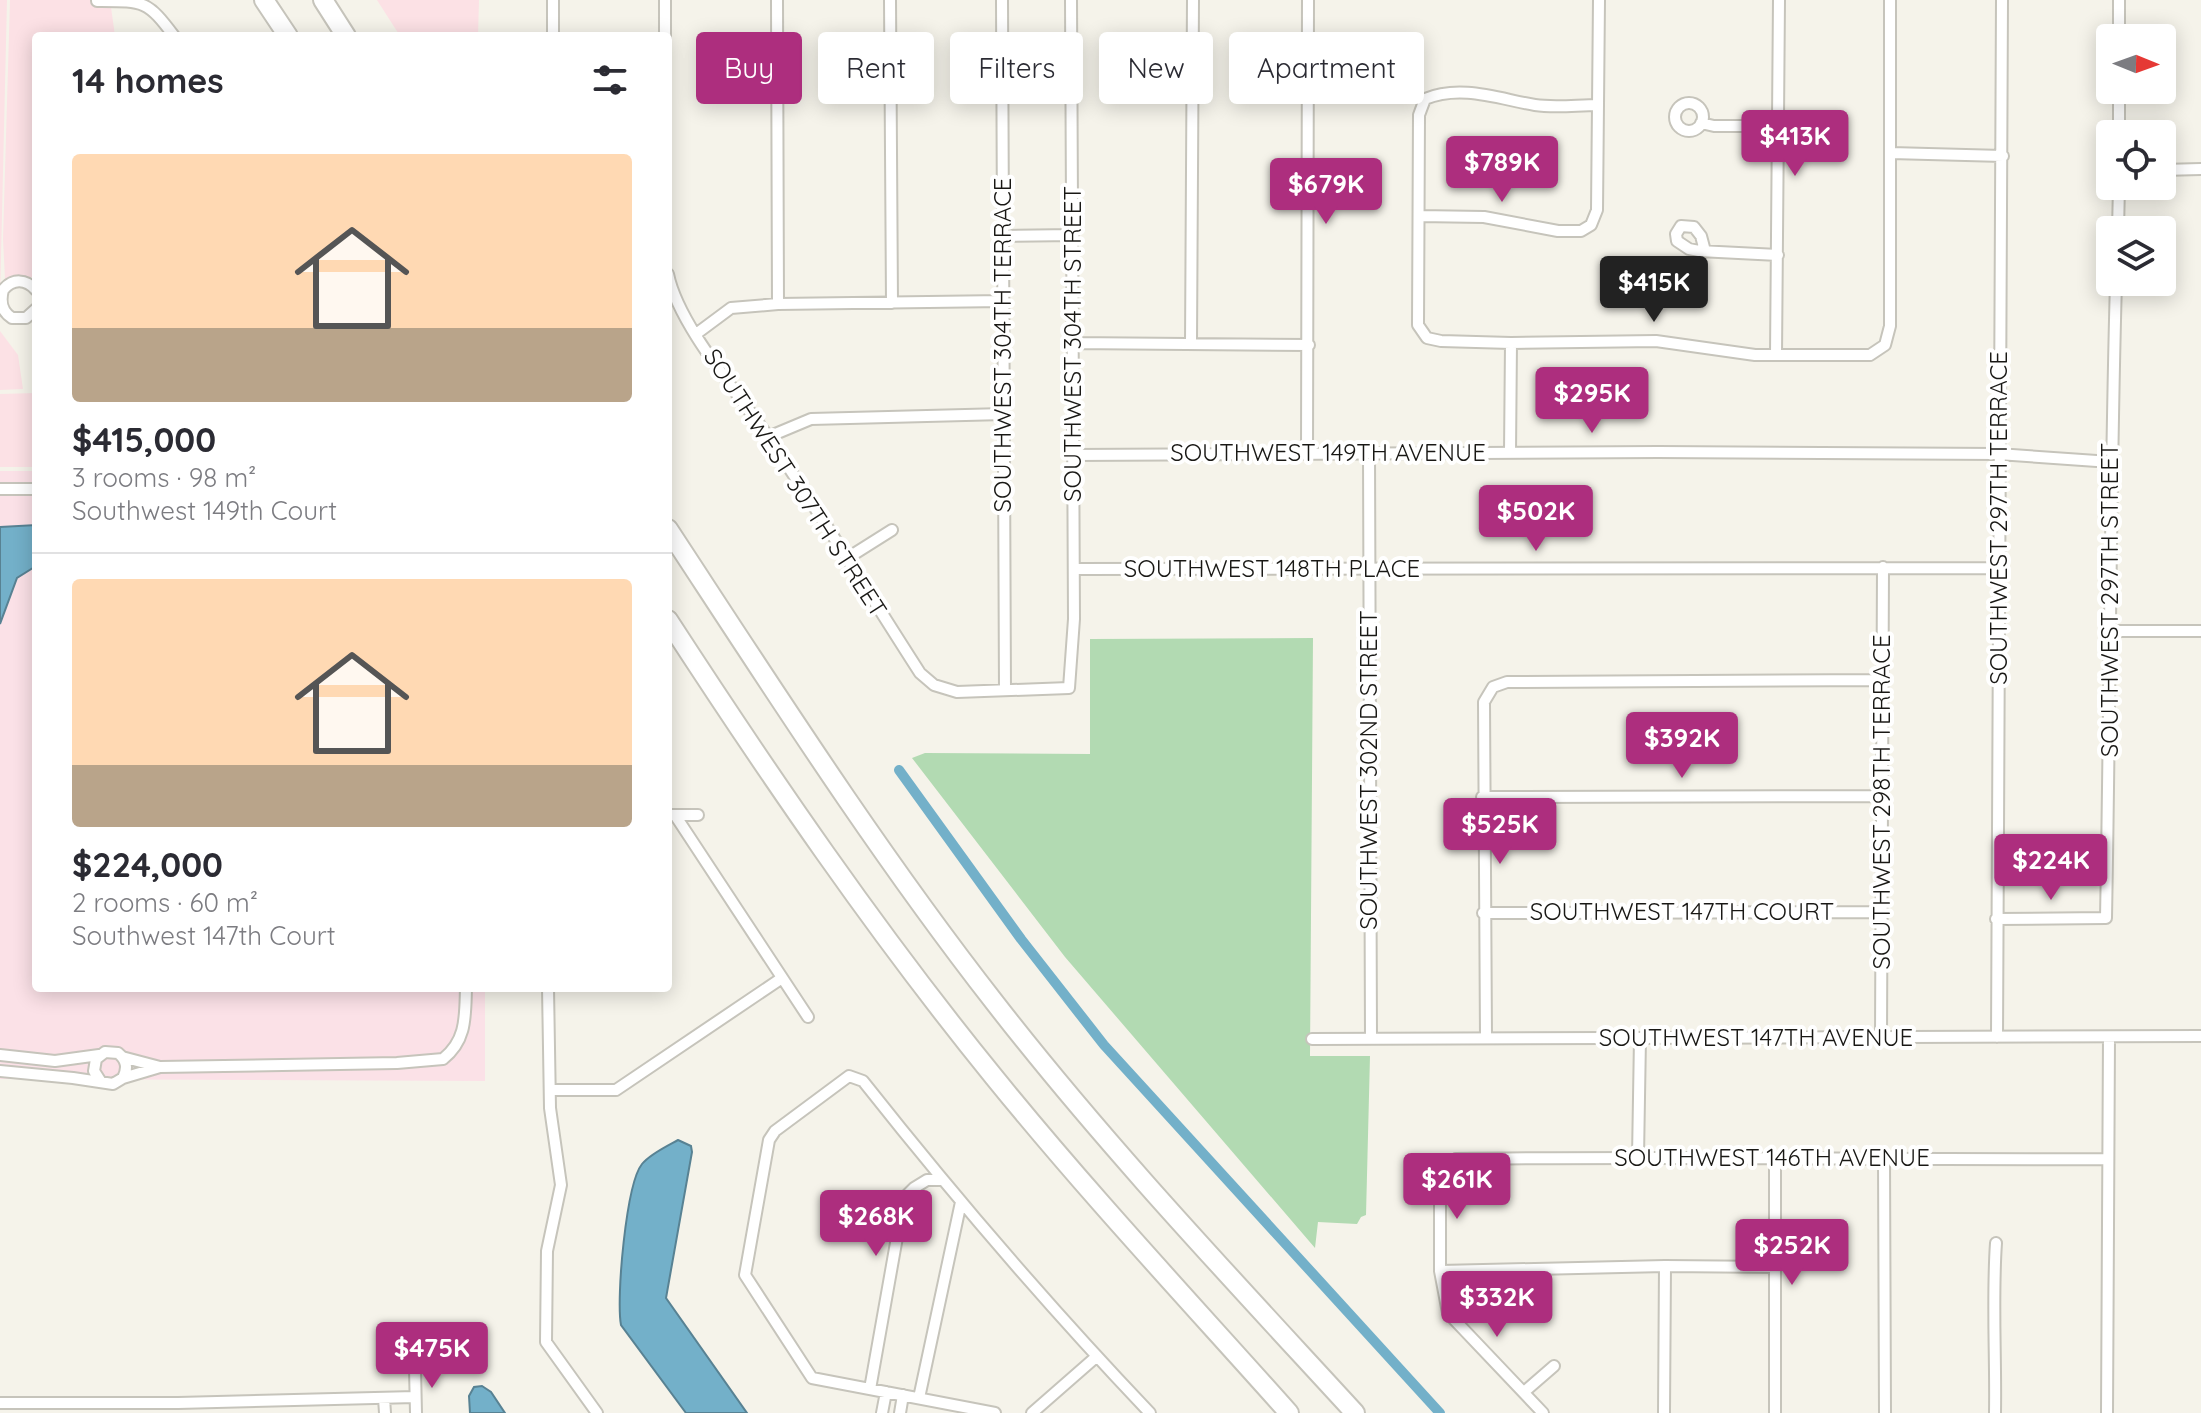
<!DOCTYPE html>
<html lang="en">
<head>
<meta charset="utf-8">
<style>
	:root { --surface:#fff; --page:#f7f7f7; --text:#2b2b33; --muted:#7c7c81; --line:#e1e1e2; --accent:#ad2e7e }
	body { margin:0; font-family:Quicksand,sans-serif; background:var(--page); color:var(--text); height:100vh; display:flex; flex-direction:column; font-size:30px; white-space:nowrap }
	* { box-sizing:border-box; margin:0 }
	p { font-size:26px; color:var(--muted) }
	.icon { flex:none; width:44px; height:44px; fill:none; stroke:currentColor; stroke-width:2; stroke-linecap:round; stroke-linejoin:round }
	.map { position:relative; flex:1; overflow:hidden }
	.drawer { position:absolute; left:32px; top:32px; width:640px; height:960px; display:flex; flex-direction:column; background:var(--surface); border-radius:8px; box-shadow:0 4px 20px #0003 }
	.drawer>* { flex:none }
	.banner { position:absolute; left:696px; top:32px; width:760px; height:72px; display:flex; gap:16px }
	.needle { width:52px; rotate:91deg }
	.buttons { position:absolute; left:2096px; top:24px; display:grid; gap:16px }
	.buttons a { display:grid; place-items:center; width:80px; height:80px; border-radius:8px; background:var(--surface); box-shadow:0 4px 20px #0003; font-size:40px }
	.price { position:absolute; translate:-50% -68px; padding:0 18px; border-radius:8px; background:var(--accent); color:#fff; font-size:26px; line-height:52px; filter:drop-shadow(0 2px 4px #0008) }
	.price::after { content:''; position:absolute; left:50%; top:48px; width:24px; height:18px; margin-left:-12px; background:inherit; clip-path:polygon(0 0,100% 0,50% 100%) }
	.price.on { background:#222; color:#fff }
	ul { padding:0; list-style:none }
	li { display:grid; align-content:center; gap:16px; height:424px; padding:0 40px }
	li+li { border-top:2px solid var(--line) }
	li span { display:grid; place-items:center; height:248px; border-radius:8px; color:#555 }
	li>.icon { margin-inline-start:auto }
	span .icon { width:144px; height:144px; fill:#fffc; stroke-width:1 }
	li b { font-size:34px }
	h2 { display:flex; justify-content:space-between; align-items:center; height:96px; padding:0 40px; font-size:34px }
	.chip { padding:0 28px; border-radius:8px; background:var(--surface); box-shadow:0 4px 20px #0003; font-size:28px; line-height:72px }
	.chip.on { background:var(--accent); color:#fff }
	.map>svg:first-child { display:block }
</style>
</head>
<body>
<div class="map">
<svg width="2201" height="1413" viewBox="0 0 2201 1413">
	<rect width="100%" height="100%" fill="#f5f3ea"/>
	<!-- commercial -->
	<path fill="#fce1e5" d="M0,0H7L0,300Z
		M10,0H110L115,36H36V277L5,279L3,239Z
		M377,0H479L478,36H400Z
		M0,331L18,355L23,389L0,390Z
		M36,393V467H0V394Z"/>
	<!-- medical -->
	<path fill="#fbe1e7" d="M0,471H36V988H485V1081L0,1079Z"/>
	<!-- green -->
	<path fill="#b2dab2" d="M1313,638L1310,1056H1370L1366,1215L1361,1217L1357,1224L1318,1222L1315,1248L1065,957L912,758L925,753L1090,754V639Z"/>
	<!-- water -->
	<path fill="#73b0c9" stroke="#588293" stroke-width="2" d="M36,525V566L17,578L0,624V527Z
		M678,1140L691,1146L692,1152L666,1298L747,1413H686L621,1325C616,1299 626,1184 642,1164C650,1154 667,1146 678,1140Z
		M482,1386L491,1392L505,1413H470L469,1396L474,1387Z"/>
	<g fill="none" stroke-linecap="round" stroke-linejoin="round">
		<!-- canal -->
		<path stroke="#73b0c9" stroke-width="10" d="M899,770L1021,939L1104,1045L1440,1413"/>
		<defs>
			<path id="minor" d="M665,0V36
				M777,0L778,304
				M890,0L892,303
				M1002,0L1005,690
				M2119,0V38
				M97,1C144,1 147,0 174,36
				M553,36V0
				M2119,90V134
				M1675 117a14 14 0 1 1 28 0a14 14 0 1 1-28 0Z
				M1598,105C1577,105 1555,108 1535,105C1499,99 1461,84 1425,99L1419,115L1418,325L1427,338L1441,341L1511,343L1656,341L1755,355H1870L1885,345L1890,326V0
				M1701,123L1714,126H1777
				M1891,153L2003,156
				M2162,170L2201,169
				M1419,216L1484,217L1558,231H1581L1591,225L1597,210L1599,0
				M2118,230L2119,186
				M1003,236L1073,235
				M1705,251L1701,236L1694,227L1681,226L1676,234L1677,241L1689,249L1699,251L1778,255
				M668,274C678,324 737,392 767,435C820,513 869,594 920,673L934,685L957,692L1069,688L1074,619L1071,0
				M36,290C26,279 13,278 3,290C0,301 1,311 12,318H26L36,309
				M696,334L731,308L778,304L1003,301
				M1072,343L1309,345
				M1191,343L1193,0
				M1776,355L1779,0
				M768,437L811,419L1004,414
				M1510,452L1511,343
				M1307,453L1308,0
				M1369,453L1371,1039
				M1073,455L1658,452L1998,454L2111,462
				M0,489H36
				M846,559L892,530
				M1074,569L1999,568
				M2111,631H2201
				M1482,797L1882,796
				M668,815H698
				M675,815L808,1017
				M1483,913L1881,912
				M1996,919L2106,918C2110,706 2110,494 2116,282
				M548,988L550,1108L561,1185L547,1251L546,1342L597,1413
				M1881,1037L1883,567
				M1997,1037L2002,0
				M1486,1038L1484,702L1493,687L1507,682L1882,680
				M1312,1039L2201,1036
				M0,1055L55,1061L99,1055
				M122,1057L160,1067L397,1063L443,1059C467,1040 465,1016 466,988
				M0,1071L73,1078L113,1084L123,1078C128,1068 127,1060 118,1053L105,1052L96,1059L94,1071L101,1082
				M123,1078L160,1067
				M550,1090H616L782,978
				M1638,1157L1640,1038
				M1884,1159L1885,1413
				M1775,1160V1413
				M1440,1271L1665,1266L1775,1267
				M415,1369L416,1413
				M870,1389L899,1226L907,1195L914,1188L927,1180H941
				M1524,1392L1554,1366
				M384,1398L385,1413
				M919,1398L961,1202
				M0,1403H178L415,1397
				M882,1413L886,1392
				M900,1413L903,1395
				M995,1413L812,1378L745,1275L769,1140L775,1131L849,1076L863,1081C954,1196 1049,1307 1150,1413
				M1032,1413L1096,1357
				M1543,1413L1448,1313L1440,1271V1171L1456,1159C1673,1156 1890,1160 2108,1159
				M1664,1413L1665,1266
				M1995,1413C1996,1356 1992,1300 1996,1243
				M2107,1413L2109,1037"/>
			<path id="motorway" d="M264,0L288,36
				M323,0L346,36
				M668,529C773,689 877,852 995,1003C1106,1146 1232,1279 1355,1413
				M668,620C770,777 876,932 994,1077C1088,1193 1190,1302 1289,1413"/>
		</defs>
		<!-- minor casing -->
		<use href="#minor" stroke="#c6c4bb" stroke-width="14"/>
		<!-- motorway casing -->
		<use href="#motorway" stroke="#c6c4bb" stroke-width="22"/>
		<!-- minor -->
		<use href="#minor" stroke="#fff" stroke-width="10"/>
		<!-- motorway -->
		<use href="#motorway" stroke="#fff" stroke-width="18"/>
	</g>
	<g text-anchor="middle" stroke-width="8" stroke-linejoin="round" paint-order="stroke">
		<!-- street labels -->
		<g font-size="24" fill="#191815" stroke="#fff">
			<text transform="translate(1073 344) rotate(-90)" y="8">SOUTHWEST 304TH STREET</text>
			<text transform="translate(1003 345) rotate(-90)" y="8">SOUTHWEST 304TH TERRACE</text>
			<text x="1328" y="461">SOUTHWEST 149TH AVENUE</text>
			<text transform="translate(795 483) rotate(57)" y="8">SOUTHWEST 307TH STREET</text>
			<text transform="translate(1999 518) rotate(-90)" y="8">SOUTHWEST 297TH TERRACE</text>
			<text x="1272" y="577">SOUTHWEST 148TH PLACE</text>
			<text transform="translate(2110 600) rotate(-90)" y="8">SOUTHWEST 297TH STREET</text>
			<text transform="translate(1369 770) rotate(-90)" y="8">SOUTHWEST 302ND STREET</text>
			<text transform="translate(1882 802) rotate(-90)" y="8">SOUTHWEST 298TH TERRACE</text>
			<text x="1682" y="920">SOUTHWEST 147TH COURT</text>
			<text x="1756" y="1046">SOUTHWEST 147TH AVENUE</text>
			<text x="1772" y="1166">SOUTHWEST 146TH AVENUE</text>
		</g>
	</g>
</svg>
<div class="buttons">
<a><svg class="needle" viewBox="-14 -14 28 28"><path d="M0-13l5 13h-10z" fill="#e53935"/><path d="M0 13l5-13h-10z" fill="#7c7c81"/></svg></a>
<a><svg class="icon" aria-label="locate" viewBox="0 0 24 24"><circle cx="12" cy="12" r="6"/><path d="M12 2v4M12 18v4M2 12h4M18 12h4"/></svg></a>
<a><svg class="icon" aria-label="layers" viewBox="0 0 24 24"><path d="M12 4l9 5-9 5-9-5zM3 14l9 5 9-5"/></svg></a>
</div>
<b class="price" style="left:1795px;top:178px">$413K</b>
<b class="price" style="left:1502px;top:204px">$789K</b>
<b class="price" style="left:1326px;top:226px">$679K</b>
<b class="price on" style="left:1654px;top:324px">$415K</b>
<b class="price" style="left:1592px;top:435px">$295K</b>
<b class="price" style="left:1536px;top:553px">$502K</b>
<b class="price" style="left:1682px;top:780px">$392K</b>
<b class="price" style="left:1500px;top:866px">$525K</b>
<b class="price" style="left:2051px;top:902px">$224K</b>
<b class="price" style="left:1457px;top:1221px">$261K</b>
<b class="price" style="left:876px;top:1258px">$268K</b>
<b class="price" style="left:1792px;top:1287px">$252K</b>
<b class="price" style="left:1497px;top:1339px">$332K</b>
<b class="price" style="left:432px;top:1390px">$475K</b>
<div class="banner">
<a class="chip on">Buy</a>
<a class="chip">Rent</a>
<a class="chip">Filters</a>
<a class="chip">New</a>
<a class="chip">Apartment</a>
</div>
<section class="drawer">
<h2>14 homes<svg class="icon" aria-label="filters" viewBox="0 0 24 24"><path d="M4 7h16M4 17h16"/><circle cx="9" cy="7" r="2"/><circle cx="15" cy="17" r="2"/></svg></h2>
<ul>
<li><span style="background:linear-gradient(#ffd9b3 70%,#b9a48a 0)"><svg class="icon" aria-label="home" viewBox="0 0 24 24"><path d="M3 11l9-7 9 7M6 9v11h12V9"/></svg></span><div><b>$415,000</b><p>3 rooms · 98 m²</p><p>Southwest 149th Court</p></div></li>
<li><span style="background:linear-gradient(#ffd9b3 75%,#b9a48a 0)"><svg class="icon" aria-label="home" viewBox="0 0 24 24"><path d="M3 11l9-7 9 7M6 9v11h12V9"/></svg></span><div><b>$224,000</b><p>2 rooms · 60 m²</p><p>Southwest 147th Court</p></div></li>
</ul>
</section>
</div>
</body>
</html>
